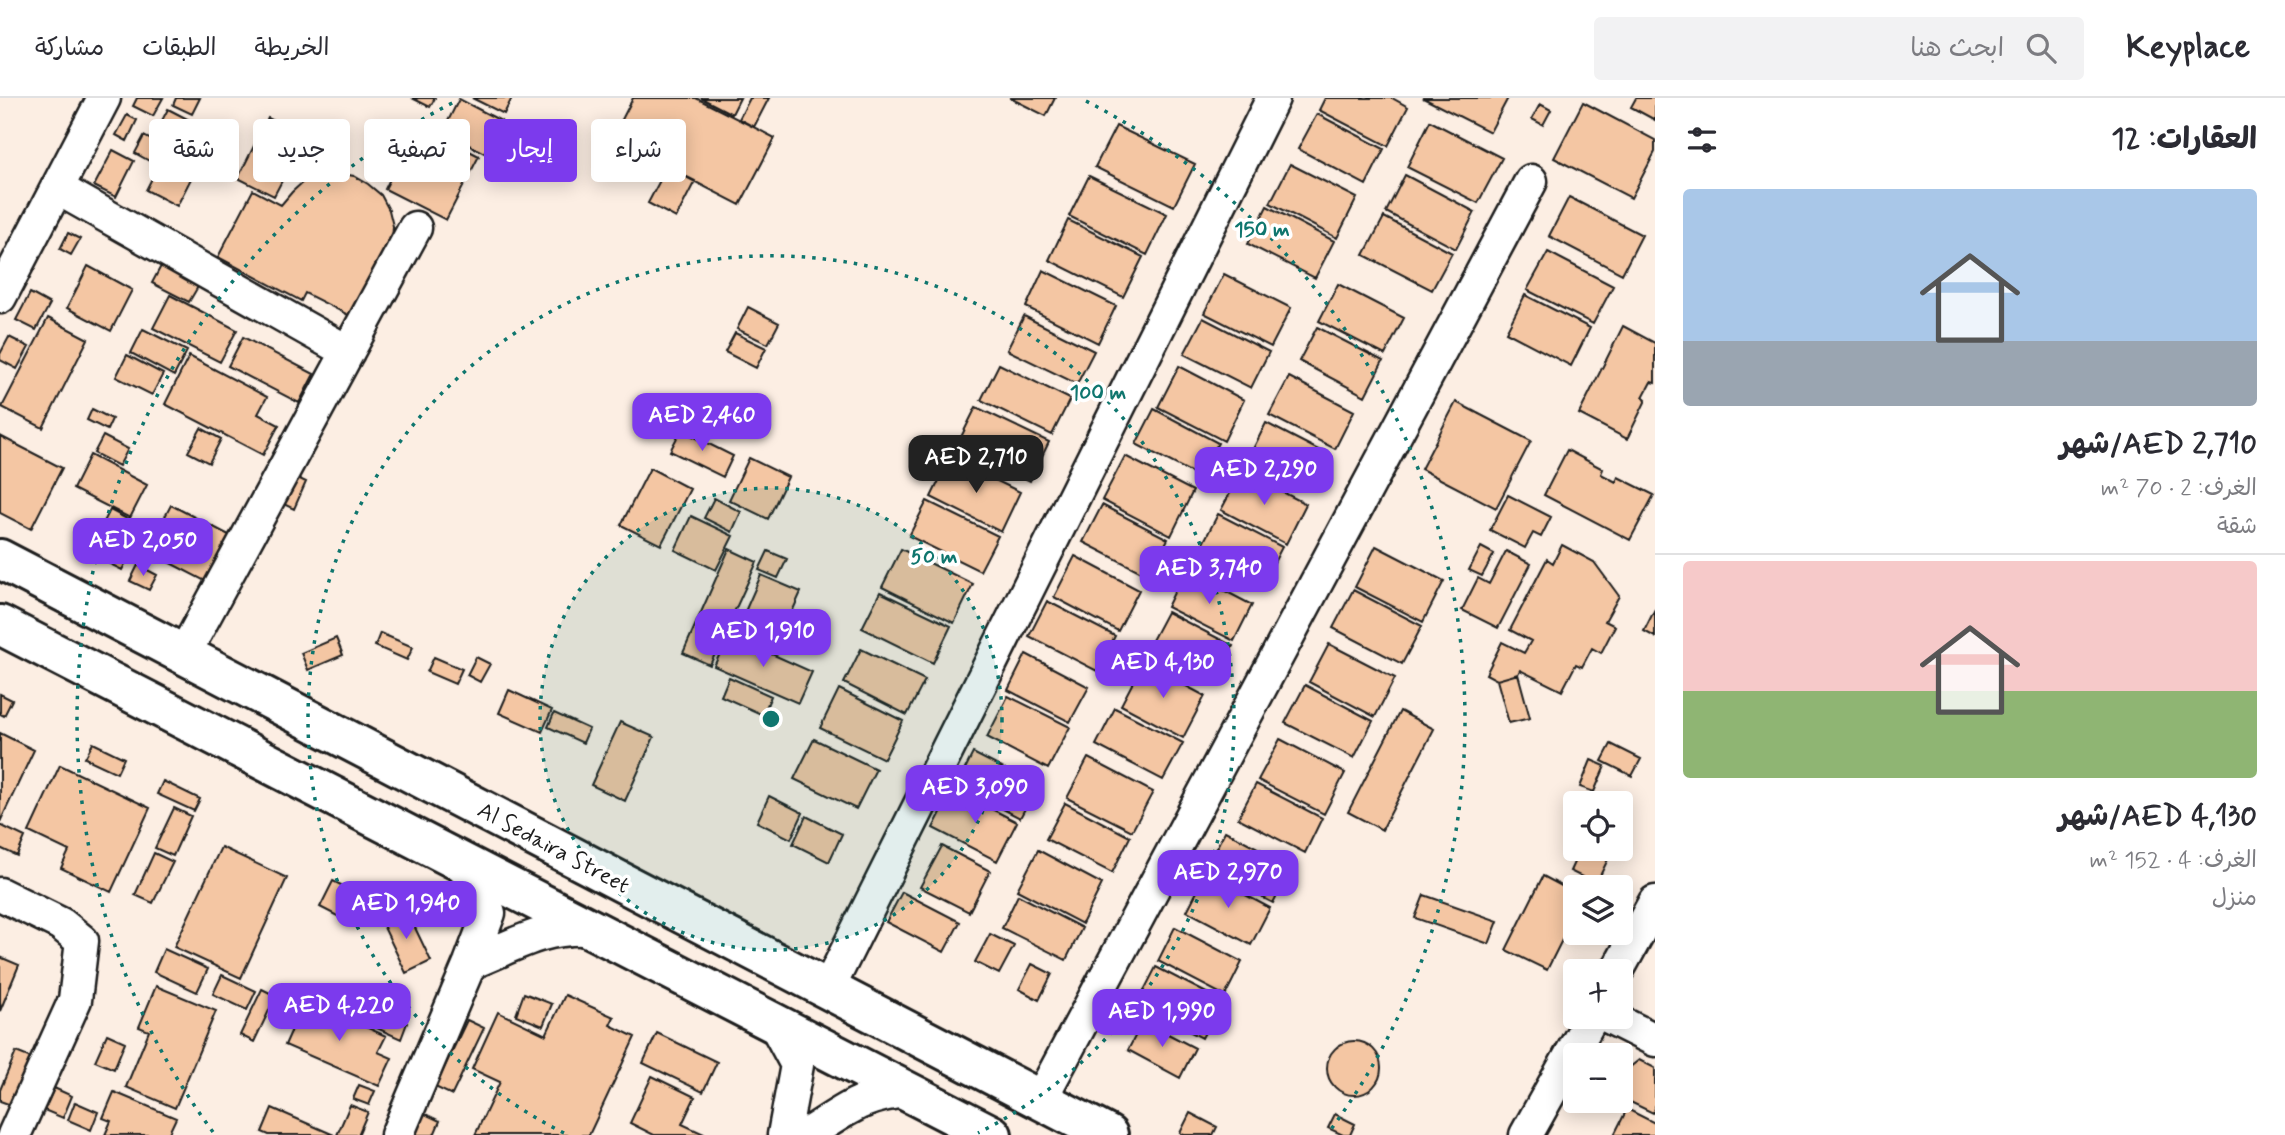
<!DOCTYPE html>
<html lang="ar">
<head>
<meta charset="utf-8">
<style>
	:root { --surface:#fff; --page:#f2f2f3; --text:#2b2b33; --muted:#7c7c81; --line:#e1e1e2; --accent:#7c3aed }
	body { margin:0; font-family:Mynerve,"Playpen Sans Arabic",sans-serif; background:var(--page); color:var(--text); direction:rtl; height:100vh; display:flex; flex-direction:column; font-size:26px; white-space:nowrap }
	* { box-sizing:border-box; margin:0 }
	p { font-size:23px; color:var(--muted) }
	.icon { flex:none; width:38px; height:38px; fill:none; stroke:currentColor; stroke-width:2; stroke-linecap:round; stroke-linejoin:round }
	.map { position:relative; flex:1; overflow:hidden; direction:ltr }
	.side { display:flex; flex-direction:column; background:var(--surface); width:630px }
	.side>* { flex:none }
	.top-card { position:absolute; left:21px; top:21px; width:665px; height:63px; direction:rtl; display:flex; gap:14px }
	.tools { position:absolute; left:1563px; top:693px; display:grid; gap:14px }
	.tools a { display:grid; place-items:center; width:70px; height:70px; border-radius:7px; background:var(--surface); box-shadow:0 4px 18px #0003; font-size:35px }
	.price { position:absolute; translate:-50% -60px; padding:0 16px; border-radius:14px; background:var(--accent); color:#fff; font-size:23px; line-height:46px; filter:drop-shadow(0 2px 4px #0008) }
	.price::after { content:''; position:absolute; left:50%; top:42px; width:21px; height:16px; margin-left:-10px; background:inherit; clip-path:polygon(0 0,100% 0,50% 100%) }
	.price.selected { background:#222; color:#fff }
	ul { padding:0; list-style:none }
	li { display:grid; align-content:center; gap:14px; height:371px; padding:0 28px }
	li+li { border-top:2px solid var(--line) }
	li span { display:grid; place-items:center; height:217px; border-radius:7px; color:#555 }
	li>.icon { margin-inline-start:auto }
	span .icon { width:126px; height:126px; fill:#fffc; stroke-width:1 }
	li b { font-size:30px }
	h2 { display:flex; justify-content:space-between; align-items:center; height:84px; padding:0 28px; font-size:30px }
	.tag { padding:0 24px; border-radius:7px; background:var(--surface); box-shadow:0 4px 18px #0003; font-size:24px; line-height:63px }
	.tag.selected { background:var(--accent); color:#fff }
	header { display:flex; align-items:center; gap:42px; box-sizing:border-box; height:98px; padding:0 35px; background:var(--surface); border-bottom:2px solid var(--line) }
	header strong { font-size:33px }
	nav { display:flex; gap:38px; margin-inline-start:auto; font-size:24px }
	.search { width:490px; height:63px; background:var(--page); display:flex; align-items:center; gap:18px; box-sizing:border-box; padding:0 24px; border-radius:7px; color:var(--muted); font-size:26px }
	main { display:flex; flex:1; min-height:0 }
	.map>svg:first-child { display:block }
</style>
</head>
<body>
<header>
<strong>Keyplace</strong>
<div class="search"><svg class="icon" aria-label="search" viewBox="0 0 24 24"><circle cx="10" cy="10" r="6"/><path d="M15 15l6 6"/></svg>ابحث هنا</div>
<nav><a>الخريطة</a><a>الطبقات</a><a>مشاركة</a></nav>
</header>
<main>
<section class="side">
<h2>العقارات: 12<svg class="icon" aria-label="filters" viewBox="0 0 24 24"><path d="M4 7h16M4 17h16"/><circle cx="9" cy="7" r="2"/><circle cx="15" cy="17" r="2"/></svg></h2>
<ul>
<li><span style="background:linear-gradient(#a9c7e8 70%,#9aa5b1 0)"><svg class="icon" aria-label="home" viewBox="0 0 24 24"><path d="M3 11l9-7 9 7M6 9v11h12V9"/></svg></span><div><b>AED 2,710/شهر</b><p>الغرف: 2 · 70 m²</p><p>شقة</p></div></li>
<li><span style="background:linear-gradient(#f6c9c9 60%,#8fb573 0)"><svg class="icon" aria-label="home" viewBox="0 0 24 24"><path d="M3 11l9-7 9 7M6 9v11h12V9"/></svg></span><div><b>AED 4,130/شهر</b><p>الغرف: 4 · 152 m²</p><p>منزل</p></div></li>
</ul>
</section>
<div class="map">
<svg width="1655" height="1037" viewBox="0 0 1655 1037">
	<rect width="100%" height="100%" fill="#fceee3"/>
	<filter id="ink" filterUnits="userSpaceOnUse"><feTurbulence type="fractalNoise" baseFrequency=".0143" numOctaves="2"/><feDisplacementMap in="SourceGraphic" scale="14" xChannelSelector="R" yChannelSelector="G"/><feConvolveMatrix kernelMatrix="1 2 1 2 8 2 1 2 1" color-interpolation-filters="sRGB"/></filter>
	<g filter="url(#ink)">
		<!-- building -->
		<path fill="#f4c6a3" stroke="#1c1c1c" stroke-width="2" d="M137,0H163L153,18L133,8Z
			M176,0H200L192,16L173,7Z
			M412,0H435L430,9Z
			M472,0H512L504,16Z
			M633,0H696L775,40L740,107L612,41Z
			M701,0H740L732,16Z
			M750,0H769L754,29L739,21Z
			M1010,0H1055L1046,18Z
			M1325,0H1392L1408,9L1388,48L1319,12Z
			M1423,0H1508L1490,34Z
			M1636,0H1655V22L1631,9Z
			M459,1L501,23L484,55L443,33Z
			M1583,4L1655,42V54L1631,100L1554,60Z
			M1540,6L1551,12L1543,27L1532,21Z
			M168,11L197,26L186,47L157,32Z
			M1317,16L1384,51L1366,87L1298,51Z
			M127,17L137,22L127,43L116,37Z
			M268,20L305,39L274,98L238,80Z
			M1430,23L1502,60L1478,105L1407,69Z
			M417,26L479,58L446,122L385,91Z
			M1116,28L1195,66L1174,108L1095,69Z
			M144,38L162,48L153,65L135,55Z
			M113,52L134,63L116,99L94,88Z
			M166,53L197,69L177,108L146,92Z
			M1290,66L1357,100L1337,140L1270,105Z
			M667,69L695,83L676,120L648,105Z
			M337,75L354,78L368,86L381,97L389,112L393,128L392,145L356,221L305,195L301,203L218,159L253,92L281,107L292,94L304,83L320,77Z
			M1405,77L1475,114L1456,151L1386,114Z
			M1089,78L1167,116L1147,157L1069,118Z
			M1569,99L1642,137L1622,176L1549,138Z
			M1267,108L1334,143L1315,180L1248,146Z
			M1384,119L1452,155L1432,192L1364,157Z
			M1068,122L1143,159L1123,199L1049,162Z
			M68,135L80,141L71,157L60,151Z
			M1548,154L1613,188L1593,226L1527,192Z
			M88,168L132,192L111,233L67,210Z
			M161,168L199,187L189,204L152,185Z
			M1043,172L1116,208L1098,245L1026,209Z
			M1224,176L1291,210L1271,249L1204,215Z
			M1338,186L1404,220L1385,257L1319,223Z
			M30,195L50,206L36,232L16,222Z
			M170,197L237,232L220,264L153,230Z
			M1525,197L1590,230L1571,268L1506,234Z
			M748,209L779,225L768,246L737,231Z
			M1024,218L1094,253L1077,286L1007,252Z
			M48,220L88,241L43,330L2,309Z
			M1203,220L1269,254L1251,290L1184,256Z
			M1623,228L1655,245V285L1651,284L1643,299L1646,302L1627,341L1579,316Z
			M1317,229L1383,263L1365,298L1299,263Z
			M143,231L187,253L174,278L131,255Z
			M735,235L766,250L756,270L725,254Z
			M9,239L29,249L17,271L0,262V256Z
			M243,239L314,276L299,305L228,268Z
			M127,257L163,276L152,297L116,279Z
			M189,258L267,299L258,316L279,327L263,357L165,306Z
			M999,266L1070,301L1052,337L981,302Z
			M1179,268L1244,302L1224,343L1158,309Z
			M1289,279L1354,313L1335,351L1269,317Z
			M1456,304L1531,343L1496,410L1421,371Z
			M976,309L1049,344L1030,383L957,347Z
			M92,311L112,321L107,332L87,322Z
			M1154,311L1218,345L1200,379L1136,346Z
			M1266,325L1332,359L1316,391L1250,357Z
			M201,330L221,341L209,365L188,354Z
			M681,332L733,358L723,379L670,353Z
			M0,338L62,370L31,431L0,415Z
			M103,338L128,351L119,368L94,355Z
			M1567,352L1603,371L1601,376L1616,384L1618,379L1654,397L1630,442L1544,397Z
			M90,357L147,387L130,420L73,391Z
			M1125,358L1193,393L1171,438L1102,402Z
			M749,360L788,379L768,421L729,402Z
			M950,360L1020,394L1001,434L931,399Z
			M650,370L690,391L661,447L621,427Z
			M1242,373L1306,406L1286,446L1221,412Z
			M287,375L306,384L294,411L275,402Z
			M1508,397L1551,419L1541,439L1533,435L1525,450L1490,432Z
			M714,400L741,414L732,434L704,420Z
			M927,403L998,438L980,473L909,438Z
			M171,407L229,437L205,483L147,453Z
			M1102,407L1168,441L1149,478L1083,444Z
			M110,412L144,430L122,472L88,455Z
			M1218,416L1282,449L1262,488L1198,455Z
			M691,418L733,438L716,472L675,452Z
			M1562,447L1594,464L1619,498L1605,523L1615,528L1601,555L1592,550L1582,569L1576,566L1562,593L1520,572L1518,576L1497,582L1486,576L1502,544L1524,555L1531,543L1510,532L1547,461L1553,465Z
			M1376,448L1444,483L1423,524L1355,489Z
			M1481,449L1494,456L1482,478L1469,472Z
			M729,451L757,464L710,567L683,555Z
			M901,451L973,486L954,525L882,489Z
			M768,453L787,461L778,480L759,472Z
			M1506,453L1531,466L1498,530L1462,512L1478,480L1489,486Z
			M1075,458L1139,492L1118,533L1054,499Z
			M138,467L157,477L149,492L130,483Z
			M1185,472L1252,507L1234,543L1167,509Z
			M761,477L801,494L775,552L736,534Z
			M1353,492L1422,528L1402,566L1333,530Z
			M880,494L951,528L933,565L862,530Z
			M1047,503L1115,538L1097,573L1029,538Z
			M1655,511V539L1644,533Z
			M1167,514L1233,548L1216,581L1150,546Z
			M380,535L413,549L407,562L375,548Z
			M729,537L812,574L798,605L714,568Z
			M336,540L343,557L308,572L301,555Z
			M1329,546L1395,580L1375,619L1309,584Z
			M861,551L925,582L907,617L844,585Z
			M1026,556L1089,589L1070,624L1008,592Z
			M434,559L462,571L455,586L427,574Z
			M476,559L490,566L480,584L467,577Z
			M1143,565L1205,598L1183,640L1121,607Z
			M1518,576L1530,620L1509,625L1497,582Z
			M729,579L771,598L763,617L721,598Z
			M1305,587L1373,623L1354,660L1285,625Z
			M839,591L903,623L884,661L820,630Z
			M509,592L552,612L542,634L499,615Z
			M0,596L12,602L4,618L0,616Z
			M1008,598L1070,629L1048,671L987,639Z
			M1115,610L1183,645L1163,682L1096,647Z
			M1400,613L1434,631L1382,732L1348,714Z
			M554,615L589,631L583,645L548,629Z
			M620,624L654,639L625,703L591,687Z
			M0,635L34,652L0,724Z
			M814,641L876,671L856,711L794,681Z
			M1280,641L1345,675L1324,716L1258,682Z
			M93,645L124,660L117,675L85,660Z
			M1611,646L1641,661L1632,678L1602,663Z
			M973,655L1037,688L1020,720L957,687Z
			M1088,660L1153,694L1132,733L1067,700Z
			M1591,662L1605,668L1594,694L1580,689Z
			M60,667L150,710L111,794L61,770L69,753L29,734Z
			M163,683L200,701L194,713L157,696Z
			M1256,686L1322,720L1305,755L1238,720Z
			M953,691L1017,724L997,763L933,730Z
			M769,698L803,715L791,741L757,724Z
			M1065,705L1130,739L1112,775L1046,741Z
			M174,710L191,718L173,758L155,750Z
			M806,718L842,736L829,764L793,746Z
			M0,727L25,739L17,758L0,750Z
			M1225,733L1292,768L1273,805L1206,770Z
			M942,748L990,773L969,814L920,789Z
			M221,749L287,780L241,880L174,849Z
			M1580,751H1613L1596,786L1570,773Z
			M1038,752L1102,786L1082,826L1017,792Z
			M154,755L173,764L153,805L135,797Z
			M1206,776L1270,810L1251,847L1187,813Z
			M1543,778L1575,795V816L1547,872L1506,852Z
			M333,783L359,796L345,822L320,809Z
			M902,794L960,824L944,854L886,824Z
			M1018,797L1082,830L1066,862L1002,830Z
			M1424,797L1498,823L1489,846L1415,820Z
			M406,811L431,863L406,875L381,823Z
			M1175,829L1242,864L1225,898L1158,863Z
			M990,836L1014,848L999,876L975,864Z
			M164,851L208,871L197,894L154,874Z
			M0,859L19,867L0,913Z
			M1032,866L1052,876L1039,902L1019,891Z
			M1156,869L1222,903L1202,940L1137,906Z
			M222,877L256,893L247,912L213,896Z
			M156,888L216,913L175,1010L126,989L149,933L139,929Z
			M262,891L276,898L254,944L240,937Z
			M283,893L297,900L290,915L275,908Z
			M524,895L552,906L543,928L516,917Z
			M565,897L614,919L610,927L635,939L589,1037H475L500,984L472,971L498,914L546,937Z
			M1110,899L1136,912L1123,936L1098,923Z
			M305,902L386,938L378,954L392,960L379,988L285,947Z
			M377,912L407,925L401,941L370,927Z
			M467,922L484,930L452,997L435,989Z
			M1143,923L1195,950L1180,980L1128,952Z
			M657,935L717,964L703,994L643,965Z
			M107,936L125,944L114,971L95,963Z
			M1327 970a27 27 0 1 1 54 0a27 27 0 1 1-54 0Z
			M16,954L31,960L11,1007L0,1003V992Z
			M1639,962L1655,970V1010L1653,1015L1620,999V977Z
			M652,978L695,999L682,1026L706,1037H654L630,1025Z
			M359,987L375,993L369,1007L353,1001Z
			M54,990L72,998L63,1020L44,1012Z
			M114,994L176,1020L168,1037H105L111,1023L103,1020Z
			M75,1004L98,1014L91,1032L68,1022Z
			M350,1007L368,1014L358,1037H337Z
			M272,1010L334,1037H269L262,1034Z
			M1627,1011L1655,1025V1037H1614Z
			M423,1015L440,1023L434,1037H413Z
			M1190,1015L1217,1029L1213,1037H1184L1180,1035Z
			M1335,1016L1355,1026L1350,1037H1343L1328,1030Z"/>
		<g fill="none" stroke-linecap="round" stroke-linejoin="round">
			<defs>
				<path id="street" d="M57,90L348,254
					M0,199L104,0
					M184,556L415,130
					M0,796L61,826L82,843L75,902L14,1037
					M470,865C514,848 540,829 588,831
					M1617,873L1655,804
					M828,891L1273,0
					M1609,919L1655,942
					M776,928L797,967L784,1037
					M1040,1002L1531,83
					M397,1037L470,865L489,815L483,796L460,765
					M806,1037C844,1014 860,997 908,993
					M1526,1037L1592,919"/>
				<path id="secondary" d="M0,461L1108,1037
					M0,527L992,1037"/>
			</defs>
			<!-- street casing -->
			<use href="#street" stroke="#1c1c1c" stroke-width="37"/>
			<!-- secondary casing -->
			<use href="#secondary" stroke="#1c1c1c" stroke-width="44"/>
			<!-- street -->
			<use href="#street" stroke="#fff" stroke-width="32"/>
			<!-- secondary -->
			<use href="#secondary" stroke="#fff" stroke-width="38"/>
		</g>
	</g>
	<!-- distance rings -->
	<circle cx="771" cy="621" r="231" fill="#0f766e" fill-opacity=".12"/>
	<g fill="none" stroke="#0f766e" stroke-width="3.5" stroke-dasharray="3.5 7">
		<circle cx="771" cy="621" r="231"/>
		<path d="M564 1035A463 463 0 1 1 978 1035"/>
		<path d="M213 1034A694 694 0 0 1 456 3M1086 3A694 694 0 0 1 1329 1034"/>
	</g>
	<g text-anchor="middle" stroke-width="7" stroke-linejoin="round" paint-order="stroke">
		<!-- street labels -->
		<g font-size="23" fill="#1c1c1c" stroke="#fff">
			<text transform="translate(554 749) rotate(28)" y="8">Al Sedaira Street</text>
		</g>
	</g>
	<circle cx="771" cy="621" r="10" fill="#0f766e" stroke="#fff" stroke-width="3.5"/>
	<g font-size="21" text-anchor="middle" font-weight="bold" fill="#0f766e" stroke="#fff" stroke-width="7" stroke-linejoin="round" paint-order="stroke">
		<text x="1262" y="138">150 m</text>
		<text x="1098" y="301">100 m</text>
		<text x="934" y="465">50 m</text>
	</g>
</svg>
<div class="tools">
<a><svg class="icon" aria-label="locate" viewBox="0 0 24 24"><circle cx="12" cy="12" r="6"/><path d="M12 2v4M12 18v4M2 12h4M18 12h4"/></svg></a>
<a><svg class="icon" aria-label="layers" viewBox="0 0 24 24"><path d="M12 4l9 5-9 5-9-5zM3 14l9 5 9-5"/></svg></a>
<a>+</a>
<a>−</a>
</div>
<b class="price" style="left:702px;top:355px">AED 2,460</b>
<b class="price selected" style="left:976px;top:397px">AED 2,710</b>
<b class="price" style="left:1264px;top:409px">AED 2,290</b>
<b class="price" style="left:143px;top:480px">AED 2,050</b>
<b class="price" style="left:1209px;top:508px">AED 3,740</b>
<b class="price" style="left:763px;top:571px">AED 1,910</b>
<b class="price" style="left:1163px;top:602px">AED 4,130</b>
<b class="price" style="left:975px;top:727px">AED 3,090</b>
<b class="price" style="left:1228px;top:812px">AED 2,970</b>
<b class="price" style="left:406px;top:843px">AED 1,940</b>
<b class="price" style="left:339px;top:945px">AED 4,220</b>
<b class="price" style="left:1162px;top:951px">AED 1,990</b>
<div class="top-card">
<a class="tag">شراء</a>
<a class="tag selected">إيجار</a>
<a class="tag">تصفية</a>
<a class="tag">جديد</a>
<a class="tag">شقة</a>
</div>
</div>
</main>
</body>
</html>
